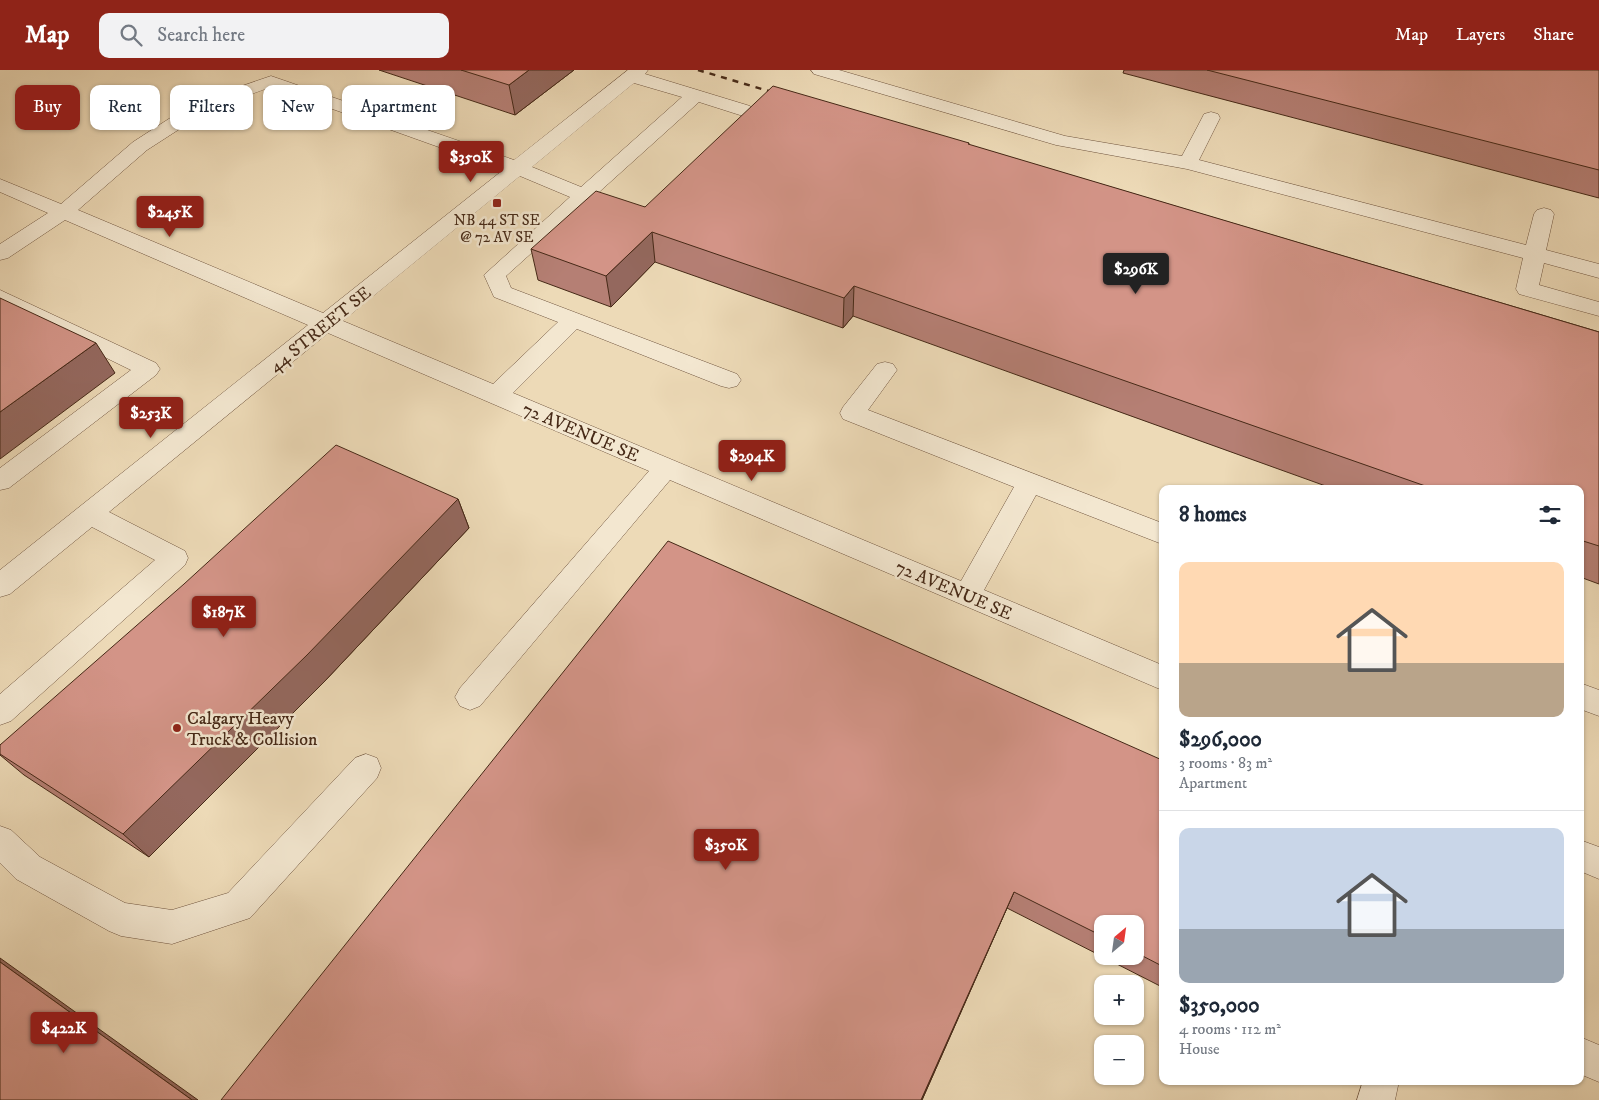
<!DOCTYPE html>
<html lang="en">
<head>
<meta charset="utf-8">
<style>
	:root { --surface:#fff; --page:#f2f2f3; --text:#1f2937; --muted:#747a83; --line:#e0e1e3; --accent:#8f2418 }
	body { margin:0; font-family:"IM FELL DW Pica",serif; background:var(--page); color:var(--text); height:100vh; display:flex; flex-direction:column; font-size:19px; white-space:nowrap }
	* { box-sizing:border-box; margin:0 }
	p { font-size:16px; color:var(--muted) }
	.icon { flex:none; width:28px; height:28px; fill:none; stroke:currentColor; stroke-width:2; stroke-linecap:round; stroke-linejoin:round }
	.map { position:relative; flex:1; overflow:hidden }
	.sheet { position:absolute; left:1159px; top:415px; width:425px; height:600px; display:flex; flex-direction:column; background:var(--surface); border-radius:10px; box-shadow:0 1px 4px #0004 }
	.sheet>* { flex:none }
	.hud { position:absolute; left:15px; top:15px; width:475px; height:45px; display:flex; gap:10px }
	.needle { width:32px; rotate:29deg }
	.fabs { position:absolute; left:1094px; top:845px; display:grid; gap:10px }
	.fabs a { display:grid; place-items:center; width:50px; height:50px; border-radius:10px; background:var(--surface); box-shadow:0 1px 4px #0004; font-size:25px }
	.price { position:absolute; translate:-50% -42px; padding:0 11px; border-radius:5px; background:var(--accent); color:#fff; font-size:16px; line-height:32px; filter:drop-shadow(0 1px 2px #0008) }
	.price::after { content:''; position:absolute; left:50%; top:30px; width:15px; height:11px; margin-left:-8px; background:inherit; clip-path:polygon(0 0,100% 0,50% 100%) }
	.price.current { background:#222; color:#fff }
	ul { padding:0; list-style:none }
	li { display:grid; align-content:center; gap:10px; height:265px; padding:0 20px }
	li+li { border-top:1px solid var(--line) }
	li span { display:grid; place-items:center; height:155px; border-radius:10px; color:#555 }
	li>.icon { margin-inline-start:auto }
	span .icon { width:90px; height:90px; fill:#fffc; stroke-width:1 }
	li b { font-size:21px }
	h2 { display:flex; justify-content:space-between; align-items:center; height:60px; padding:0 20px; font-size:21px }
	.chip { padding:0 18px; border-radius:10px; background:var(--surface); box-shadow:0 1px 4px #0004; font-size:18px; line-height:45px }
	.chip.current { background:var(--accent); color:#fff }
	header { display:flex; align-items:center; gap:30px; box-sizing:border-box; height:70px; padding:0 25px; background:var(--accent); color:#fff }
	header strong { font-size:24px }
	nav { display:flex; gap:28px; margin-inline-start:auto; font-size:18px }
	.search { width:350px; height:45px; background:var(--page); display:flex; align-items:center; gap:12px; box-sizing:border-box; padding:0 18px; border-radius:10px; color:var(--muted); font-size:19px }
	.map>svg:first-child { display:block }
</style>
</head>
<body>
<header>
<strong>Map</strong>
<div class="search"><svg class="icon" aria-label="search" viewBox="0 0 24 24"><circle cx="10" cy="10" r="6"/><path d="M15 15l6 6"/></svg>Search here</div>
<nav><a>Map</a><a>Layers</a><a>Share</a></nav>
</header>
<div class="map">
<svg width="1599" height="1030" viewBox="0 0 1599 1030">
	<rect width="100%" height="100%" fill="#eddab7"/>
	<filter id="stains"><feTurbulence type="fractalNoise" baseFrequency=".004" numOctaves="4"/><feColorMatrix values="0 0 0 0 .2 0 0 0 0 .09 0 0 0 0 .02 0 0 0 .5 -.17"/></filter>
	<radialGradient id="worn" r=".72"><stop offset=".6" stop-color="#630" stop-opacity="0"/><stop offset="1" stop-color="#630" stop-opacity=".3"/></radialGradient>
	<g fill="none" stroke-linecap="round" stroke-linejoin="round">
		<defs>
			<path id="minor" d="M628,0H648L645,4L750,36L752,40L750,44L743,46L699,32L506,206L511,218L737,304L741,310L737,316L729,318L721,316L577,259L513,323L961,511L1014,417L843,349L840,343L843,337L877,294L885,292L893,294L897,300L868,340L1162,453V474L1036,425L984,520L1162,595V620L670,410L480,636L470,640L460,636L455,627L460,618L649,401L328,263L109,442L185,481L188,488L185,495L11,651L0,655V624L155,490L92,457L10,524L0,527V500L308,255L65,150L8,188L0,190V174L48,143L0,122V109L61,134L133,72L195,32L271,6L514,90ZM634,13L682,27L581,117L532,97ZM271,17L503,100L323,243L78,140L147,80L209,40ZM520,106L570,127L484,205L494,227L558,252L493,314L343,251Z
				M811,0H839L1065,66L1182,86L1202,48L1204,44L1211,42L1218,44L1220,48L1199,90L1526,175L1534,144L1537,140L1544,138L1551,140L1554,144L1546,180L1599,194V208L1544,193L1539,215L1599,232V246L1519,224L1516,219L1523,188L1187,99L1056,75L814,4Z
				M0,220L156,293L160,299L156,305L9,418L0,420V398L131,300L0,236Z
				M1580,613L1599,620V646L1580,639Z
				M366,684L377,688L381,698L377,708L250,848L172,874L121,866L109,861L16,809L0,793V756L11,760L40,787L125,833L172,840L228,823L355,688Z
				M1580,770L1599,777V809L1580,801Z
				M1580,967L1599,975V1012L1580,1004Z
				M1363,1011H1399L1395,1030H1357Z"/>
		</defs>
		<!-- minor casing -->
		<use href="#minor" stroke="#70553f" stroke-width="1"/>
		<!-- minor -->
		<use href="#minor" fill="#f3e7d0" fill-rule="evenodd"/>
		<!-- rail -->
		<path stroke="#462917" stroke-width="2.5" stroke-dasharray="6 6" stroke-linecap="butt" d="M698,0L782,25"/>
	</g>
	<!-- wall -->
	<path fill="#b57f74" stroke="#462917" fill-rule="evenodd" d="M379,0H574L515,45Z
		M1124,0H1599V128L1123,3Z
		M969,73V75L1599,262V514L1580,507V419H1334L853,246L843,258L655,192L611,237L538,210L531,179L645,137Z
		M458,429L469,458L324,612L149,787L24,705L0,685V675Z
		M1162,690V917L1007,838L922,1030H221ZM1102,854H1135V886H1102Z"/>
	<!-- shaded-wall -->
	<path fill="#94685e" stroke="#462917" d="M529,0H574L515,45L509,15Z
		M652,162L655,192L611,237L606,206Z
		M854,216L853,246L843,258L844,228Z
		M96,273L115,303L0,389V342Z
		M458,429L469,458L324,612L149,787L123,764Z
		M1014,822L922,1030H921Z
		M0,888L198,1030H192L0,892Z"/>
	<!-- building -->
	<path fill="#d39487" stroke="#462917" d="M461,0H529L509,15Z
		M1207,0H1599V100Z
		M773,16L969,73L968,74L1599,262V476L1580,470V419H1434L854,216L844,228L652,162L606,206L531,179L596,121L645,137Z
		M0,228L96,273L0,342Z
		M336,375L458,429L307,585L123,764L0,684V675L184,514Z
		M668,471L1162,690V896L1135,882V854H1102V866L1014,822L921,1030H221Z
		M0,892L192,1030H0Z"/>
	<!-- markers -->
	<g fill="#8f2418" stroke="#f3e7d0" stroke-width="2">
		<rect x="492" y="128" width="10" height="10" rx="2.5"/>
		<circle cx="177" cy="658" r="5"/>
	</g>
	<g text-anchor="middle" stroke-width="5" stroke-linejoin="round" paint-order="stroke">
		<!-- far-poi labels -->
		<g font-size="15" fill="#462917" stroke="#f3e7d0">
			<text x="497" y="155">NB 44 ST SE<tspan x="497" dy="17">@ 72 AV SE</tspan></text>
		</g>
		<!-- street labels -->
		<g font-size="18" fill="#462917" stroke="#f3e7d0">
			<text transform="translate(320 259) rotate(-39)" y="6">44 STREET SE</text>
			<text transform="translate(581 362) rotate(23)" y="6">72 AVENUE SE</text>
			<text transform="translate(954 520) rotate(23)" y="6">72 AVENUE SE</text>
		</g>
		<!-- poi labels -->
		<g font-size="18" fill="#462917" stroke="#f3e7d0" text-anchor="start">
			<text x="187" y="654">Calgary Heavy<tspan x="187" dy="21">Truck &amp; Collision</tspan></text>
		</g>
	</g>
	<rect width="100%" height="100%" filter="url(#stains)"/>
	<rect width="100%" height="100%" fill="url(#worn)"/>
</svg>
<div class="fabs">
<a><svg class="needle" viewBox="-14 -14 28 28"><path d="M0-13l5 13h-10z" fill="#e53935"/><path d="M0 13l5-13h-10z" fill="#747a83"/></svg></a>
<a>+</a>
<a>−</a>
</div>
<b class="price" style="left:471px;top:113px">$350K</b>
<b class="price" style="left:170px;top:168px">$245K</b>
<b class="price current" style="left:1136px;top:225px">$296K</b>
<b class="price" style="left:151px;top:369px">$253K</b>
<b class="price" style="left:752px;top:412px">$294K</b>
<b class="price" style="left:224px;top:568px">$187K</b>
<b class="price" style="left:726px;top:801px">$350K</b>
<b class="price" style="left:64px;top:984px">$422K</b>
<div class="hud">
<a class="chip current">Buy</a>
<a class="chip">Rent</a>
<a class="chip">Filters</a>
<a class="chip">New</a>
<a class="chip">Apartment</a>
</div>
<section class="sheet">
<h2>8 homes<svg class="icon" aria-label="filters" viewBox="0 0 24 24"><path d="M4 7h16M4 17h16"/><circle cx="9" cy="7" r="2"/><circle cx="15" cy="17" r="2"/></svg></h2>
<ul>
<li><span style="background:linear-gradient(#ffd9b3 65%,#b9a48a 0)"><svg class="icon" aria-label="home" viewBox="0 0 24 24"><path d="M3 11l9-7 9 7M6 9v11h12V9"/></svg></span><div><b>$296,000</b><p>3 rooms · 83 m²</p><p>Apartment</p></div></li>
<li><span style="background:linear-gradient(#c9d6e8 65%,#9aa5b1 0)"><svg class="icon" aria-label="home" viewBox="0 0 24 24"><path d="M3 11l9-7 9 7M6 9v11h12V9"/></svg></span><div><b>$350,000</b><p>4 rooms · 112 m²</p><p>House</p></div></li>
</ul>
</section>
</div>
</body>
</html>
